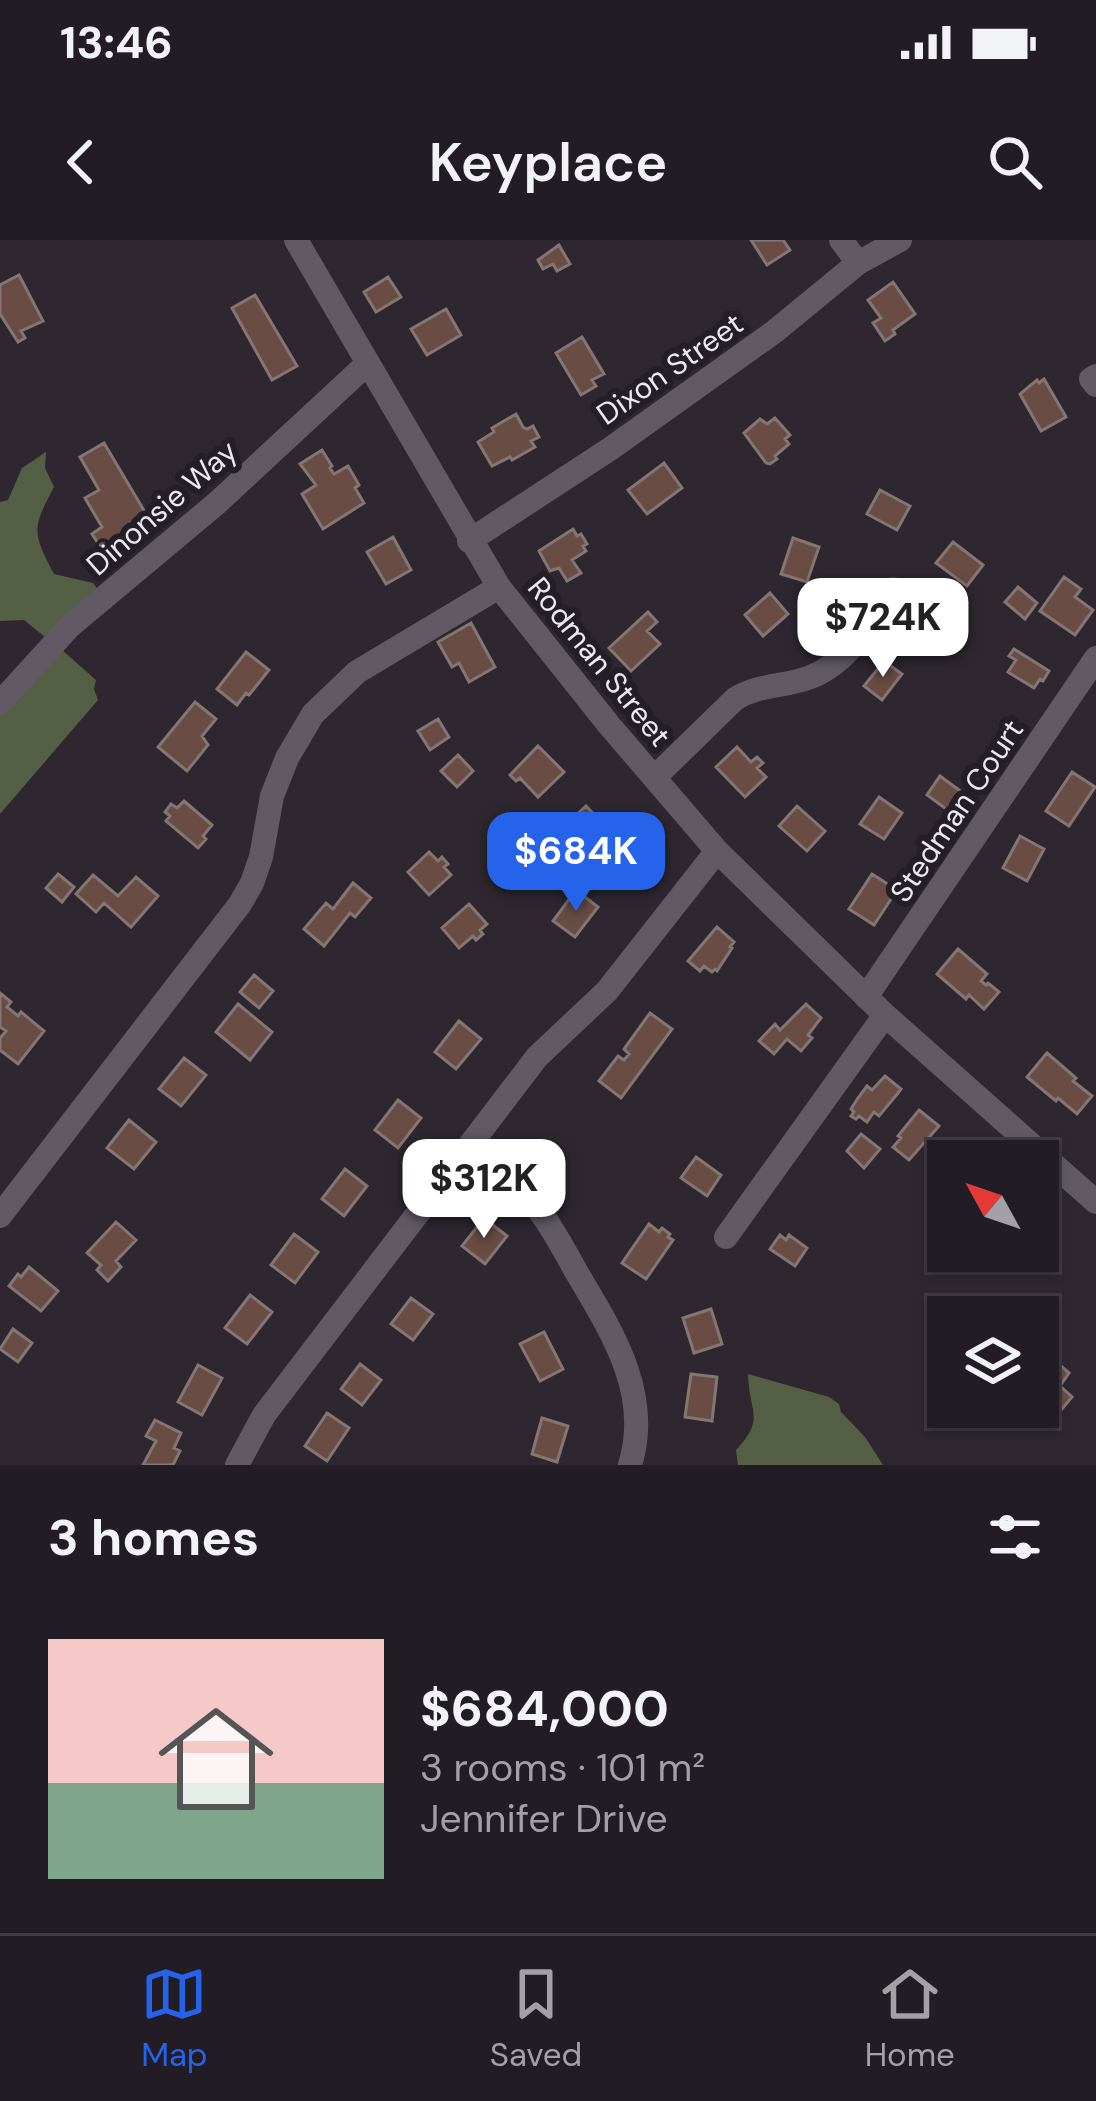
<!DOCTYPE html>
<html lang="en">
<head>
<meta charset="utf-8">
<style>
	:root { --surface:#221d24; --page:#2e2a31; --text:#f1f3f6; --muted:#a2a2a6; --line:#3f3b41; --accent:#2563eb }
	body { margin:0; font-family:"DM Sans",sans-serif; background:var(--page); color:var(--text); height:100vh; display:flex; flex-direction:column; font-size:45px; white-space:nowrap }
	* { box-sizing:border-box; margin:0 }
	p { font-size:39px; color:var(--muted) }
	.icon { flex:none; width:66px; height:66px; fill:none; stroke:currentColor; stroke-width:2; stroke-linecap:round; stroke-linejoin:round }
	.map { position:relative; height:1225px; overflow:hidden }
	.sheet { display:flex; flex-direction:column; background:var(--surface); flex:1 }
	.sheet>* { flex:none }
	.needle { width:78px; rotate:310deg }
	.tools { position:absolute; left:927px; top:900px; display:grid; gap:24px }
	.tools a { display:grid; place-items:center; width:132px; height:132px; border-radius:0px; background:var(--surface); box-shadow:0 3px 9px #0004,0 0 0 3px var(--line); font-size:60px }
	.price { position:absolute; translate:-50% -102px; padding:0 27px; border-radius:24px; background:#fff; color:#222; font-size:39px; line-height:78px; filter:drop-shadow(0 3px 6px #0008) }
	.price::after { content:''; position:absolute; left:50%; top:72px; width:36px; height:27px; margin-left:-18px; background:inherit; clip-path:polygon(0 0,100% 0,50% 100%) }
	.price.selected { background:var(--accent); color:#fff }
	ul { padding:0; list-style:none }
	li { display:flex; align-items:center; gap:36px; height:300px; padding:0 48px }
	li+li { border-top:3px solid var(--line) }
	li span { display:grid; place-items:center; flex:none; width:336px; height:240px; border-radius:0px; color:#555 }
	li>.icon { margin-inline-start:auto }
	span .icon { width:144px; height:144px; fill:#fffc; stroke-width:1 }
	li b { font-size:51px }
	h2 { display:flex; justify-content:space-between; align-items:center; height:144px; padding:0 48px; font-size:51px }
	.status { display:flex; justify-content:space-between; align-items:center; height:84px; padding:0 60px; background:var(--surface); direction:ltr }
	.status svg { height:33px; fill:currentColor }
	header { display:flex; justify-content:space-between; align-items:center; height:156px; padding:0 48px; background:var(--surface); font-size:54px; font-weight:600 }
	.dock { display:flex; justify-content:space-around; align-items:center; height:168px; border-top:3px solid var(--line); background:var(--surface); font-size:33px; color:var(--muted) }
	.dock a { display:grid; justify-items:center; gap:6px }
	.dock .selected { color:var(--accent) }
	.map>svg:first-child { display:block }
</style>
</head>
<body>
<div class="status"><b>13:46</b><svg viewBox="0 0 49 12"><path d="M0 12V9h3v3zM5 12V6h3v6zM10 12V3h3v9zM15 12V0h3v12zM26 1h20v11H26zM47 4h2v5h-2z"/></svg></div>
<header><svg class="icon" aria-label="back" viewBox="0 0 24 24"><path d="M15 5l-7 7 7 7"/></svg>Keyplace<svg class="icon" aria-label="search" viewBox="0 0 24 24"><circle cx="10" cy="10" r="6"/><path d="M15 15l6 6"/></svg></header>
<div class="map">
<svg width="1096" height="1225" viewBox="0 0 1096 1225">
	<rect width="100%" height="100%" fill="#2e2730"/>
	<!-- forest -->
	<path fill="#555f45" d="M46,212L45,228L54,247C32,289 32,292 54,334L93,343L107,361L62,410L96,440L94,449L98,460L0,574V473L61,410L24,380L0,381V262L8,260L22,228Z
		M748,1134L829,1157L839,1164L841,1172L865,1197L883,1225H738L736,1210C766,1178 749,1173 748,1134Z"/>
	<!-- building -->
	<path fill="#694d45" stroke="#847672" stroke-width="3" d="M751,0H783L790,10L767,25Z
		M559,5L570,24L557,31L553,24L543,29L538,20Z
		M19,35L43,81L21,91L25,98L18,102L0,74V45Z
		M388,37L401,57L376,72L364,52Z
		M893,42L915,74L893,90L895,94L885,101L873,83L881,78L868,60Z
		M255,55L297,126L272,140L232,68Z
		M446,69L461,95L427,115L411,89Z
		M582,97L604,134L592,140L596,146L581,155L556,113Z
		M1044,139L1066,177L1041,191L1020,154L1037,140L1039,143Z
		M516,174L523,187L527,189L533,186L539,197L531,201L535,207L512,220L510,217L492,226L478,202L494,192L492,188Z
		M775,178L790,195L785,199L789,204L775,216L777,219L770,224L766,223L744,193L760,179L767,184Z
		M104,203L152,284L114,306L111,302L101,308L92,294L102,287L85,258L99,250L80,217Z
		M322,210L332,226L330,228L334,234L348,226L359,245L355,248L364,263L323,289L302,254L316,245L300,224Z
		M664,223L682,248L647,274L628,250Z
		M880,250L910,266L897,290L867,274Z
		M573,289L577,296L581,294L587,304L583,306L586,311L572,320L581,333L567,341L559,328L550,331L539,311Z
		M393,297L411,330L386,344L367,312Z
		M793,298L819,307L807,342L781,334Z
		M953,302L983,325L967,346L936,323Z
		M1064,337L1081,349L1075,357L1093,370L1075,395L1040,371Z
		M1018,347L1037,363L1025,379L1005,362Z
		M770,353L788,374L763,396L745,375Z
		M648,372L657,382L647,391L660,404L631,431L609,408Z
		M471,383L495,427L469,442L459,423L452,427L438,402Z
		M1014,409L1049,431L1043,441L1040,439L1034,448L1008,432L1016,420L1009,416Z
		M246,412L269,430L249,455L246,453L237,465L217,449Z
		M884,421L902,434L882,460L864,446Z
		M195,462L216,479L202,496L208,505L187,531L158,507Z
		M438,479L449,497L430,510L418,491Z
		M538,506L564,532L538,557L520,538L516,541L510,535Z
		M737,507L751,522L757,517L763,523L757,528L766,537L745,557L716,527Z
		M458,515L473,531L457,547L441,531Z
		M1072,532L1095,547L1069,586L1046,571Z
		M940,536L963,553L961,555L965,558L955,572L951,569L949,571L927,555Z
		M879,557L902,573L884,599L860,584Z
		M184,561L212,585L203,596L206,599L198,608L166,581L170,576L165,572L171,564L177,568Z
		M586,566L618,599L621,596L638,613L612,638L563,587Z
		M797,566L825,591L807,611L779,586Z
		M1020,596L1044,609L1027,641L1003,628Z
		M429,612L438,621L442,617L448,624L444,627L451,635L429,655L408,632Z
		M58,634L74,647L62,662L46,648Z
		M872,634L897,650L874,685L849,669Z
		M93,635L118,656L136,637L158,656L131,687L104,663L96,672L76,654Z
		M353,643L371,658L355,677L350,673L324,706L304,689L326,663L333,669Z
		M576,650L598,667L575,697L553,681Z
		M469,664L487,684L480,690L483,694L476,700L473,696L459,708L442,688Z
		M717,687L734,702L730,707L732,708L717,731L715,729L712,732L704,726L700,731L688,721Z
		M958,709L987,734L981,741L986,745L988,743L999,752L984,769L969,755L966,759L937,734Z
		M254,735L273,751L259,768L240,752Z
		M0,753L11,762L7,767L18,776L21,772L44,791L18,824L0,810V798L6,791L0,787Z
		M238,764L272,792L250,820L216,792Z
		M806,764L821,778L808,795L812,798L801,811L787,799L774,814L759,801L775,784L780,790Z
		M650,773L672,789L621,858L599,841L618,816L624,820L629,814L624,809Z
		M459,781L481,799L456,829L435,812Z
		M1047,813L1076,838L1073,841L1092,856L1077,874L1058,858L1056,861L1027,837Z
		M184,818L206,835L181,866L159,849Z
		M885,836L901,849L898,853L879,876L874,872L867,882L859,876L856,879L851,876L854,872L851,869L858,858L867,846L872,850Z
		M398,860L421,878L398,908L375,890Z
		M919,870L939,886L909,920L893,907L901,898L898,896Z
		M129,880L156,902L134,929L107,908Z
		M861,894L880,909L864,928L847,911Z
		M696,917L721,935L707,956L681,938Z
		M345,929L367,946L344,976L322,959Z
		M484,978L507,996L485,1024L462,1006Z
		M116,982L136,1000L116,1021L121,1027L108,1041L97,1030L101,1025L87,1013Z
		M649,984L659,992L662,988L670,994L668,997L673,1000L646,1039L622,1023Z
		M294,994L318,1012L295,1043L271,1025Z
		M780,995L786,1000L789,995L807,1008L795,1026L770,1009Z
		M29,1027L58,1051L41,1071L9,1046L18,1034L21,1037Z
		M250,1055L272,1072L247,1104L225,1088Z
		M411,1058L433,1074L413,1100L391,1084Z
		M711,1069L722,1104L694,1113L683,1078Z
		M13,1089L32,1103L18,1122L0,1109Z
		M544,1092L563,1129L540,1141L520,1104Z
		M1053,1119L1069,1133L1060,1146L1072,1157L1052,1181L1040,1171L1045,1164L1038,1158V1135Z
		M360,1124L381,1140L362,1165L341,1149Z
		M198,1125L222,1138L202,1175L178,1162Z
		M691,1134L717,1137L712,1181L685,1177Z
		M327,1173L349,1188L327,1221L305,1206Z
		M542,1178L568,1186L557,1222L532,1214Z
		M155,1180L181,1193L174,1208L180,1211L173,1225H143L156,1201L146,1196Z"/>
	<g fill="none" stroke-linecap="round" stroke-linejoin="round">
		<!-- minor -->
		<path stroke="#615a64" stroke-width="24" d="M296,0L499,347L609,485L717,611L885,775L1096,962
			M841,0L858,23
			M1096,136L1091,139L1096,145
			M469,301L610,209L774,92L858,23L900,0
			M0,463L70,386L217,263L368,123
			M655,537L735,459C759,444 783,447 808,438C848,424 871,382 893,349
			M866,757L1096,418
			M472,903C490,920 510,936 527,955C547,978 562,1006 577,1033C612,1092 652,1154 630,1225
			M0,976L240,664L252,643L261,617L272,556L287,518L313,474L357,432L499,347
			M726,997L885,775
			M237,1225L264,1175L537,817L607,751L717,611"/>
	</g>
	<g text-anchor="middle" stroke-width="12" stroke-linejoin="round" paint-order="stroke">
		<!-- street labels -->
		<g font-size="30" fill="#ede9ef" stroke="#241e26">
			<text transform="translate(670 129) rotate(-35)" y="10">Dixon Street</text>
			<text transform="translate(162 268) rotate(-41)" y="10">Dinonsie Way</text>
			<text transform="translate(599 422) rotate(51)" y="10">Rodman Street</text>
			<text transform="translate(957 571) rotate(-56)" y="10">Stedman Court</text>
		</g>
	</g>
</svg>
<div class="tools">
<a><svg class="needle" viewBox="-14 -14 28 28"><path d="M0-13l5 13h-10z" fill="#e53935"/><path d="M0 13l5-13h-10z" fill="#a2a2a6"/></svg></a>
<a><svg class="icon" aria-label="layers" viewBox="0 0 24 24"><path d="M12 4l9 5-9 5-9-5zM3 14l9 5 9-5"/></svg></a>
</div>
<b class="price" style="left:883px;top:440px">$724K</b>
<b class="price selected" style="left:576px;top:674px">$684K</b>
<b class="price" style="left:484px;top:1001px">$312K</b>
</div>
<section class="sheet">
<h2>3 homes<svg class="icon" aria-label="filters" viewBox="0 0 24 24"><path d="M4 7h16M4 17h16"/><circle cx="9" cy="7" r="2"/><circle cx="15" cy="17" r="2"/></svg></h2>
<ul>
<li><span style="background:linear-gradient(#f6c9c9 60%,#7fa58c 0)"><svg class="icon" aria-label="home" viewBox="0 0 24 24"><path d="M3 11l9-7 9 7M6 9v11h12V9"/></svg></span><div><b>$684,000</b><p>3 rooms · 101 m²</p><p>Jennifer Drive</p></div></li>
</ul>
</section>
<nav class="dock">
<a class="selected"><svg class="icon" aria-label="map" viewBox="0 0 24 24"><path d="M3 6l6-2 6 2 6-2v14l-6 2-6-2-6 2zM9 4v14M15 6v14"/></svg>Map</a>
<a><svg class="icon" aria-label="saved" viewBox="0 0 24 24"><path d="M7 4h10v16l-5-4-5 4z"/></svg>Saved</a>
<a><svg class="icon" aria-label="home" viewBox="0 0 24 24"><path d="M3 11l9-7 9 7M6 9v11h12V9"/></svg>Home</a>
</nav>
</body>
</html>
